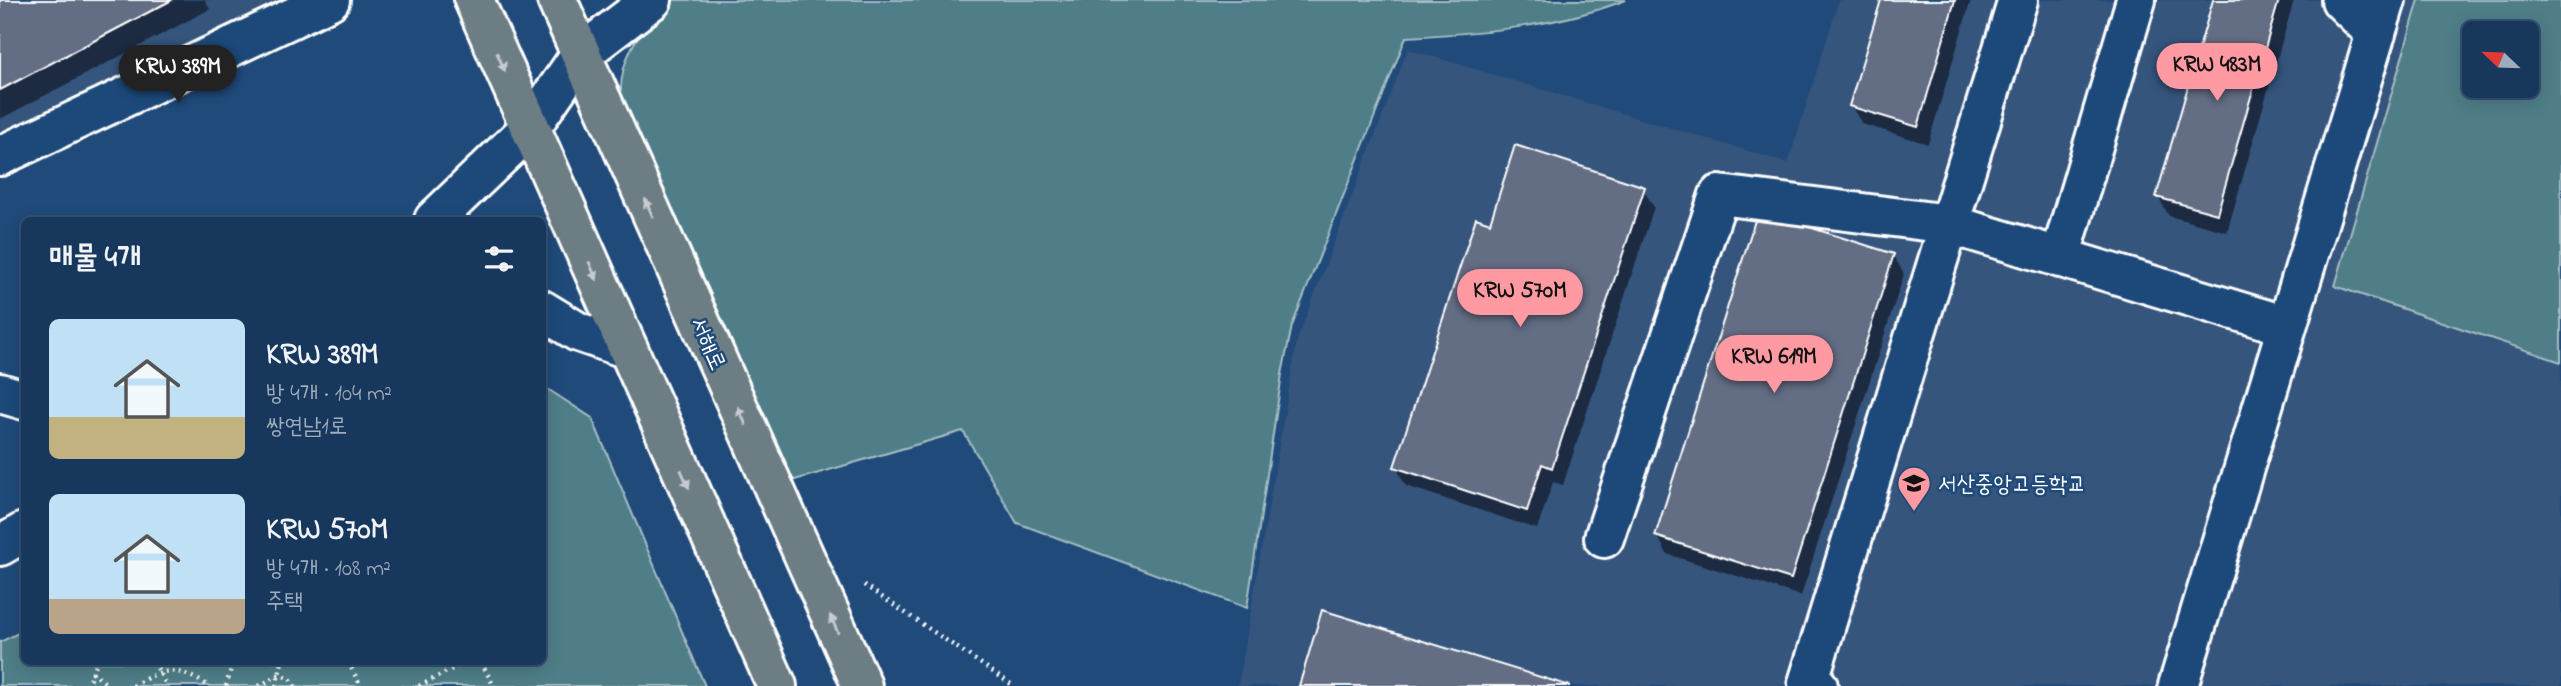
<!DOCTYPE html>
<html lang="ko">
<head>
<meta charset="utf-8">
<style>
	:root { --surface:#17385c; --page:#244365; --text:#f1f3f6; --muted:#9eacbb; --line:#365272; --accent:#ff9aa2 }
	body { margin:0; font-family:"Indie Flower","Poor Story",sans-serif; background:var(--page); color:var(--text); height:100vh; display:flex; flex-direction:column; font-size:26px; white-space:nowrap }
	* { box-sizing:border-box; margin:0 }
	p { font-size:23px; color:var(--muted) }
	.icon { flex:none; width:38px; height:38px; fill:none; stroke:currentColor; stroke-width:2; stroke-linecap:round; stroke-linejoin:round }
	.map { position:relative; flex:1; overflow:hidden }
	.drawer { position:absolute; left:21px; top:217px; width:525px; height:448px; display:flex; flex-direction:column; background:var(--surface); border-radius:10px; box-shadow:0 4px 18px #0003,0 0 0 2px var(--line) }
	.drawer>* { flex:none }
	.needle { width:46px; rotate:293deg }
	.buttons { position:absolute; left:2462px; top:21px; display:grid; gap:14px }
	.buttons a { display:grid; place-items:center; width:77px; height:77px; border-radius:10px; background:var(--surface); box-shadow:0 4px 18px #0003,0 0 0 2px var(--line); font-size:35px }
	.price { position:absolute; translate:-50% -60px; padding:0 16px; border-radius:24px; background:var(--accent); color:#111; font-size:23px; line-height:46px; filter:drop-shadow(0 2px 4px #0008) }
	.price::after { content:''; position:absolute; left:50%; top:42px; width:21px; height:16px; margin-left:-10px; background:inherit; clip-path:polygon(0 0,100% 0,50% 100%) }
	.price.active { background:#222; color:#fff }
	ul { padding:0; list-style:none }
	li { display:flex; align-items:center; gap:21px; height:175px; padding:0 28px }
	li span { display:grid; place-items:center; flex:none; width:196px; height:140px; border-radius:10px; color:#555 }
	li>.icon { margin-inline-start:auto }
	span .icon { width:84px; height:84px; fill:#fffc; stroke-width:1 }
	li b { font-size:30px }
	h2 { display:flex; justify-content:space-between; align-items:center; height:84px; padding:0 28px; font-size:30px }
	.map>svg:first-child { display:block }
</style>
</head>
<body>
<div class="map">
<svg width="2561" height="686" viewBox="0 0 2561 686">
	<rect width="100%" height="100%" fill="#1f4a7a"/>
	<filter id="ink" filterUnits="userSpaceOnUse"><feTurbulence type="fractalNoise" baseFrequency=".0143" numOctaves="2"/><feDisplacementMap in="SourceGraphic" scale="14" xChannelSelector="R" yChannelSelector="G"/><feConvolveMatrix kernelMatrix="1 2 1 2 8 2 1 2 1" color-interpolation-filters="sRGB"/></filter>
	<g filter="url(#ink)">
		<!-- built -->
		<path fill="#34547d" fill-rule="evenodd" d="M0,0H334L341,13L0,177Z
			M1839,0H2561V686H1238L1297,340L1408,49L1788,163ZM2474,33H2527V86H2474Z"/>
		<!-- green -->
		<path fill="#4f7e88" stroke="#a7bec4" stroke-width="2" fill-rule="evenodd" d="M669,0H1626C1556,27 1481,33 1406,37L1292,326L1282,374L1247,608L1017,523L963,431L788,482L622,107C615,62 639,30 669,0Z
			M2419,0H2561V362L2335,286ZM2527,33V86H2474V33Z
			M543,386L592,418L705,686H0V642L24,630V662H542Z"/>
		<!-- shadow -->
		<path fill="#0007" d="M0,0H205L210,9L0,119Z
			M1883,0H1971L1928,144L1862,124L1851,106Z
			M2215,0H2294L2227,232L2169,216L2158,197Z
			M1643,189L1654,207L1563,485L1553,482L1537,529L1406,486L1396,467L1491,225Z
			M1893,255L1904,274L1801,596L1667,554L1657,535Z"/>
		<!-- building -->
		<path fill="#646d84" stroke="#fff" stroke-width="2" d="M0,0H172L0,90Z
			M1881,0H1955L1918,127L1849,106Z
			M2213,0H2279L2217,214L2156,197Z
			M1515,145L1645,187L1552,468L1542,464L1527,511L1394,467L1476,218L1490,223Z
			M1758,211L1894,254L1791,579L1655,536Z
			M1322,610L1570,686H1299Z"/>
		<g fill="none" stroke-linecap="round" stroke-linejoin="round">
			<defs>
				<path id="minor" d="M2341,0L2376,34
					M0,156L330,0
					M434,220L530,128L581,54L652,0
					M2060,258L2136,0
					M542,310L578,332L628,349
					M0,393L24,400
					M1604,538L1719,195L1949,224L2287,326
					M0,546L24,532
					M1818,686L1808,683L2018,0
					M2178,686L2386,0"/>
				<path id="major" d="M474,0L777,686
					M557,0L862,686"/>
			</defs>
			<!-- minor casing -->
			<use href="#minor" stroke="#fff" stroke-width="44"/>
			<!-- major casing -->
			<use href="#major" stroke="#fff" stroke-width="44"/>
			<!-- path -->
			<path stroke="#fff" stroke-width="4.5" stroke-dasharray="2 5" stroke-linecap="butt" d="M864,585L1014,686
				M154,662L167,686
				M348,662L361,686
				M481,662L494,686
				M92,672L109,686
				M87,686L97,662
				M133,686C165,666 177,667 209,686
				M226,686L233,662
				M259,686L279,675L290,678L295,686
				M276,686L282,662
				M419,686L466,662"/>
			<!-- minor -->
			<use href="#minor" stroke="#1f4a7a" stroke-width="38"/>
			<!-- major -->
			<use href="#major" stroke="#6d7d84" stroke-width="38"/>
		</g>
		<!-- one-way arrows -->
		<defs><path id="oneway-solid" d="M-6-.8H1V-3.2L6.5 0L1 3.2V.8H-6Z" transform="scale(1.75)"/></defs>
		<g fill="#c5cbce">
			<use href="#oneway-solid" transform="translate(501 62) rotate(66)"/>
			<use href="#oneway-solid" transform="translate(649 208) rotate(-114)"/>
			<use href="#oneway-solid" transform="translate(593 271) rotate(66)"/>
			<use href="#oneway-solid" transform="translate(742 416) rotate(-114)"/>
			<use href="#oneway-solid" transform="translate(685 479) rotate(66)"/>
			<use href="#oneway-solid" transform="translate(834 624) rotate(-114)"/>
		</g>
	</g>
	<!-- icons -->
	<defs>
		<symbol id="school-pin" viewBox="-11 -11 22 30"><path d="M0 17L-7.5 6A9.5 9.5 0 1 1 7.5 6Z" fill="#ff9aa2" stroke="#1f4a7a"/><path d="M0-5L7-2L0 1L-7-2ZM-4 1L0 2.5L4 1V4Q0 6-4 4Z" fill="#111"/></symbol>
	</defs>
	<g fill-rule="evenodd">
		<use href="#school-pin" x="1895" y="464" width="38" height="52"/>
	</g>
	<g text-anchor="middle" stroke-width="5" stroke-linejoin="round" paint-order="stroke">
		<!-- street labels -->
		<g font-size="23" fill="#fff" stroke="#1f4a7a">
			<text transform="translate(709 343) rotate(66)" y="8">서해로</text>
		</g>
		<!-- poi labels -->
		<g font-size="23" fill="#fff" stroke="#1f4a7a" text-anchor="start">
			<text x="1938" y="491">서산중앙고등학교</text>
		</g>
	</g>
</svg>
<div class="buttons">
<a><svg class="needle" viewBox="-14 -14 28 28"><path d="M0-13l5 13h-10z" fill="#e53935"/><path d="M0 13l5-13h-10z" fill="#9eacbb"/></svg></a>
</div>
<b class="price" style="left:2217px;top:103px">KRW 483M</b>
<b class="price active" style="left:178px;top:105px">KRW 389M</b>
<b class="price" style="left:1520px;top:329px">KRW 570M</b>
<b class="price" style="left:1774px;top:395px">KRW 619M</b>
<section class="drawer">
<h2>매물 4개<svg class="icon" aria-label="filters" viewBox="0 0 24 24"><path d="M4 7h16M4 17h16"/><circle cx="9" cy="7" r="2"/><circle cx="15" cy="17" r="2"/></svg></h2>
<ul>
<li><span style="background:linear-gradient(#bfe0f5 70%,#c2b280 0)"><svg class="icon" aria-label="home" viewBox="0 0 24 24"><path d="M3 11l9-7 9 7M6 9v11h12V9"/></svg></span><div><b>KRW 389M</b><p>방 4개 · 104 m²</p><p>쌍연남1로</p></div></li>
<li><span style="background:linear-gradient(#bfe0f5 75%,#b9a48a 0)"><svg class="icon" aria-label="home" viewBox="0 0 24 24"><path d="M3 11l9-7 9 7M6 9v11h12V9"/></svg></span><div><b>KRW 570M</b><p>방 4개 · 108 m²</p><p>주택</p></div></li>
</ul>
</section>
</div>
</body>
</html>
